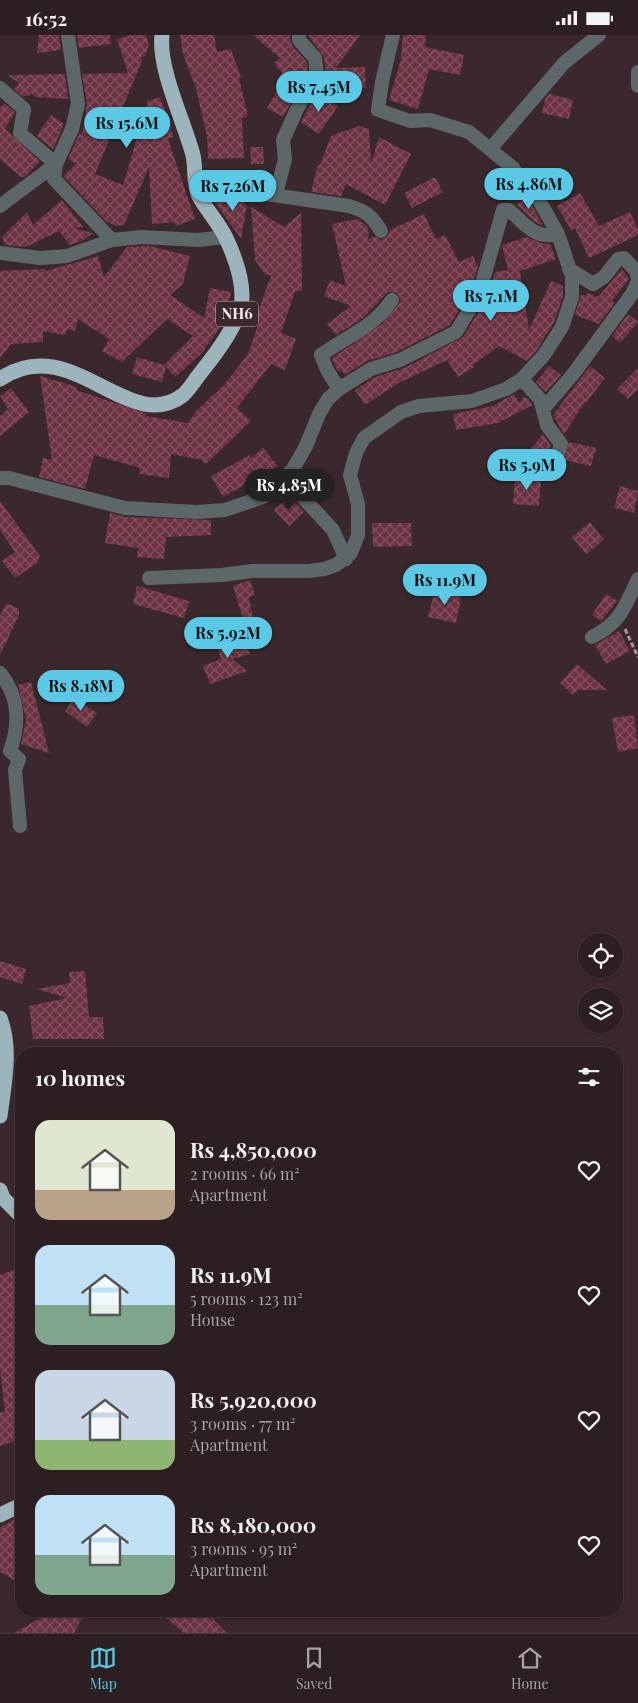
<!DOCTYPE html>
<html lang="en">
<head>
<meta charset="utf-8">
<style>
	:root { --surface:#2c1e21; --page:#382b2e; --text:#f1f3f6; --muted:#a6a2a5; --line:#483c3f; --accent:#5bc8e6 }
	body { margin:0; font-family:"Playfair Display",serif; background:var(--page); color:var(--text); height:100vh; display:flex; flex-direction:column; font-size:19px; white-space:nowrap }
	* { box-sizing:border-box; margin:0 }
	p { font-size:16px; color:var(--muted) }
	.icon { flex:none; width:28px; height:28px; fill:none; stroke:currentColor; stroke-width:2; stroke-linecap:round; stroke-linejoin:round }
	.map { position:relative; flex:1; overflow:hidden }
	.side { position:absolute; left:15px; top:1012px; width:608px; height:570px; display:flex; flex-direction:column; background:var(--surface); border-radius:20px; box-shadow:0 1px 4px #0004,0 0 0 1px var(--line) }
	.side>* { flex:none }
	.fabs { position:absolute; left:578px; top:898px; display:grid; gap:10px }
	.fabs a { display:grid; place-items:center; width:45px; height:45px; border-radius:50%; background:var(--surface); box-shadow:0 1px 4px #0004,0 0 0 1px var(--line); font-size:25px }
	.price { position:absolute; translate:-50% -42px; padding:0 11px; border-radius:18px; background:var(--accent); color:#111; font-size:16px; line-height:32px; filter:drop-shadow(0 1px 2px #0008) }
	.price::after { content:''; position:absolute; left:50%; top:30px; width:15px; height:11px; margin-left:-8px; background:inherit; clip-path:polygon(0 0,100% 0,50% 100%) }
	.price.selected { background:#222; color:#fff }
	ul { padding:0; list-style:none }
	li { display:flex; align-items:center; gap:15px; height:125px; padding:0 20px }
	li span { display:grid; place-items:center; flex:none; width:140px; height:100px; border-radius:15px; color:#555 }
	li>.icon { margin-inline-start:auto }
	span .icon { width:60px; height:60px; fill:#fffc; stroke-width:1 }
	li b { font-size:21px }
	h2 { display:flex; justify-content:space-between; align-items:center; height:60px; padding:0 20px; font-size:21px }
	.status { display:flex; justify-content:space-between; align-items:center; height:35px; padding:0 25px; background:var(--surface); direction:ltr }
	.status svg { height:14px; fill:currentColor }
	.menu { display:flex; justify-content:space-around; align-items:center; height:70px; border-top:1px solid var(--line); background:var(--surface); font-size:14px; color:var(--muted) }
	.menu a { display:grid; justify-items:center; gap:2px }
	.menu .selected { color:var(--accent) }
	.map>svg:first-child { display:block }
</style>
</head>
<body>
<div class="status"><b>16:52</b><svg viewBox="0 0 49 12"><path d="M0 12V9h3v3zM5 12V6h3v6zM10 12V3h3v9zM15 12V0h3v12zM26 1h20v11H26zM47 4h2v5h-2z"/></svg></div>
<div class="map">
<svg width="638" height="1598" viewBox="0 0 638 1598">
	<defs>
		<pattern id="building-cross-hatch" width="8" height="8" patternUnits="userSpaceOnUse" patternTransform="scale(1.25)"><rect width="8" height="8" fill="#6c3242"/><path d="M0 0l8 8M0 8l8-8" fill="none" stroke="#82505e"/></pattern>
	</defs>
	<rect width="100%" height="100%" fill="#3b282c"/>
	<!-- building -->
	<path fill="url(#building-cross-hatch)" d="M39,0H59L61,15L37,18Z
		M77,0H110L111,9L79,13Z
		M131,0H146L149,10L145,21L141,22L142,26L95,139L123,150L148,66L160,62L168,84H169L173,102L168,104L195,184L176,191L174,187L152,189L149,132L124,190L116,191L107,187L63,141L76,129L68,124L79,99L82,100L87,68L82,39L128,38L117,4Z
		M180,0H214L217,17L231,14L241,43H239L248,81L242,83L244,123L208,124L207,101L196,54L183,19Z
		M253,0H290L292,11L307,27L308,38L283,82L267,73L285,42L274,28L280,23Z
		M308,0H360L336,33L365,32L366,53L318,56L326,40L324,22Z
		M403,0H426L425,12L464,20L460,40L429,34L418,74L389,65L401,24Z
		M65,39L68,64L36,62L31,58L29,61H23L26,65L14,54L19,48L8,40Z
		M317,57L338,71L319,99L301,87Z
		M549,59L573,65L569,84L542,78L545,64Z
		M4,68L15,77L5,94L40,126L25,142H21L0,124V73Z
		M51,80L64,89L53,114L37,101Z
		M359,91L369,94L371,129L379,102L411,119L385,170L346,149L341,161L311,157L318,129L320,130L331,101Z
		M250,112H263L264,129H251Z
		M435,142L443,157L412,173L404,158Z
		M580,158L599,191L630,177L638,194V200L589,223L575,193L571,195L557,171Z
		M221,161L236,163L247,170L241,204L214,166Z
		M525,162L533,172L543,191L535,187L517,170Z
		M62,165L83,192L73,193L93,198L82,206L70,210L59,196L26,212L5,210L2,202L27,177L33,190Z
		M251,172L284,192L301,178L302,256H295L281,298L296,304L285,335L271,329L237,373L251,386L205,430L202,425L171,419L169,443L139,439L140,433L94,420L85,454L39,442L43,423L52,425L40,341L77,352L76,355L146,378L145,381L188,388L197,375L224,350L248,319L259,287L255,286L271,240H266L255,225Z
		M424,179L436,204L445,200L459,227L473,221L478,232L471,255L450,290L397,317L367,326L345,340L341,335L338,337L332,323L382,289L401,266L397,258L388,257L363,283L336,300L327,289L351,271L324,261L330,245L346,251L332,189L358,184L367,191L369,200L367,205L374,201L382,205L388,200L390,195Z
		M527,202L540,208L550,209L556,224L520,236L529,295L551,246L563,251V261L554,287L537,315L527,326L499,311L473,330L474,332L458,342L447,325L397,349L365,370L355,355L375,342L404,333L463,302L487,263L495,237L508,235L502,210Z
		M149,211L190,221L183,249L170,260L204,283L210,253L231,257L225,285L202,318L175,342L166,332L162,347L132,339L137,322L164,330L193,301L167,284L122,327L102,316L109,304L78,284L75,296L67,294L65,300L43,296V307L11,309L0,323V236L46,234L42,237L98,221L104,242L127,212Z
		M622,234L629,244L612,266L615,268L599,289L575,280L581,259L586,261L587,258L598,262Z
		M628,279L638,287L620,308L612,301Z
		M549,331L561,340L546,357L536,347Z
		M590,331L605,343L586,368L585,367L564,399L553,380Z
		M638,333V354L628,364L617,354Z
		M11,353L29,377L0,401V381L8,374L0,361Z
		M514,359L519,368L525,361L533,370L498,388L456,395L453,379L493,371Z
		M543,399L551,411L545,420L531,414Z
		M569,407L596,413L591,431L564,425Z
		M263,413L278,431L223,462L211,441L250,420L251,423Z
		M515,442L541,444L539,471L513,469Z
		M620,451L638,456L634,478L614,473Z
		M290,461L304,477L289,491L274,475Z
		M0,466L40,521L37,528L15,543L2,526L15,517L0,495Z
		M110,478L125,482L211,485V500L166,502L164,524L137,522L138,513L105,508Z
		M590,487L604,505L586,519L572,502Z
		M372,488H411L412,511L373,512Z
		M250,545L255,560L249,562L254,591L246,593L233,551Z
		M137,551L189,566L184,583L133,569Z
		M435,553L462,559L456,588L428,582Z
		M606,559L617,566L601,586L592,580Z
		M6,568L19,574V580L0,620V581Z
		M619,596L630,616L606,629L595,610Z
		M244,598L250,619L232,624L247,636L210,649L203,631L221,624L216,606Z
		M577,629L607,655H578L573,660L560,648Z
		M31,647L49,718L21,709L26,685L18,650Z
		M74,663L97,678L87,692L65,676Z
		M634,680L638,713L618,717L612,683Z
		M0,926L26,934L22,949L0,942Z
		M85,936L89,982H103L104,1004H33L29,971L67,963L37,954L70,948L69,937Z
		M21,1232V1282L18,1281L19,1319H21V1404L0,1411V1377H5L0,1334V1240Z
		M21,1480V1540L14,1545L0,1537V1493Z
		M53,1576H86L74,1598H14Z
		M158,1576H205L227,1598H184Z"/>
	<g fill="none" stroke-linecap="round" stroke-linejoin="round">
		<!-- path -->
		<path stroke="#a49498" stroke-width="3" stroke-dasharray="5 2.5" stroke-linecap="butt" d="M625,594L638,622"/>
		<!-- street -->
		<path stroke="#5d676a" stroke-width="14" d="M638,37V51
			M0,53L24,74L20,98L56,129L54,144L112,205
			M491,113L564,28L599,0
			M276,159L285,124L283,105L297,74L317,40L315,23L299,5V0
			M198,160L219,152L349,171C366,176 372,181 381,196
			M0,171L56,129L72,94L78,69L68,0
			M0,218L40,223L67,221L112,205L142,202L198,205L225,202
			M569,234L593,249L604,242L618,224L624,223L636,236L638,243
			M522,344L540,364L547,390L561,409L558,419L546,432
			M339,354L327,335L321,320C347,301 373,293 392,265
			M544,373L574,338L632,259L638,246
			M0,443H9L125,473L196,477L225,475L263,462L293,434L306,411L319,379L328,364L339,354L371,334L400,325L456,297L479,259L503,175H509C524,188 535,205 558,199
			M285,443L333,495L346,524
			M149,543L222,540L252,536H309L324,534L336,530L351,518L358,500V469L350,440L356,418L364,403L401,377L419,371L472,366L506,354L522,344L544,320L562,292L572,262V241L558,199L540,167L513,133L469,97L430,85L410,86L378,75L382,47L393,0
			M592,602C621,588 625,571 638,544
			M0,638C19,661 20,689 10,716L19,724L15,735L20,791"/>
		<!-- highway -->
		<path stroke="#9db4bc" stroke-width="15" d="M0,344C71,295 129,402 183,360C189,355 194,346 199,340C214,321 242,286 242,261C242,242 234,220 226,203C219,188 207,176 199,161C193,150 196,133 193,120C184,86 158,34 162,0
			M0,983C12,1014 4,1049 0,1081
			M0,1155L3,1163L21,1181
			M0,1480L21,1470"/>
	</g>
	<g text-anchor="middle" stroke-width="4" stroke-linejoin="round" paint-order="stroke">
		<!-- shield labels -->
		<rect fill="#3b282c" stroke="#c4b5b8" stroke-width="1" x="216" y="266.5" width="42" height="25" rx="4"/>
		<g font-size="15" font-weight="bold" fill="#fef1f4">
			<text x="237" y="284">NH6</text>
		</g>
	</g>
</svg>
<div class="fabs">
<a><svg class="icon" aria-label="locate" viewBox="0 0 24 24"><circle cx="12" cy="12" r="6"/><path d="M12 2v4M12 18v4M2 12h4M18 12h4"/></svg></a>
<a><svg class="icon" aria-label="layers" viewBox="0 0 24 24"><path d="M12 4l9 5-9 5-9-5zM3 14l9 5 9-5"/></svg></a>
</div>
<b class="price" style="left:319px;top:78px">Rs 7.45M</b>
<b class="price" style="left:127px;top:114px">Rs 15.6M</b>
<b class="price" style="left:529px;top:175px">Rs 4.86M</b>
<b class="price" style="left:233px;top:177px">Rs 7.26M</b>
<b class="price" style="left:491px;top:287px">Rs 7.1M</b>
<b class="price" style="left:527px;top:456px">Rs 5.9M</b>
<b class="price selected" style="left:289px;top:476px">Rs 4.85M</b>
<b class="price" style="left:445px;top:571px">Rs 11.9M</b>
<b class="price" style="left:228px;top:624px">Rs 5.92M</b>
<b class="price" style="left:81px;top:677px">Rs 8.18M</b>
<section class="side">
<h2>10 homes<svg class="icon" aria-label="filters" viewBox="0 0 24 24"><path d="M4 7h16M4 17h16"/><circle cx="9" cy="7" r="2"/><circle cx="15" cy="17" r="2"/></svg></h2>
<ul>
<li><span style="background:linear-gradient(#dfe7d0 70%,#b9a48a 0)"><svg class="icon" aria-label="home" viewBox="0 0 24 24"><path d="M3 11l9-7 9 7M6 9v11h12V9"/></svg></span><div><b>Rs 4,850,000</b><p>2 rooms · 66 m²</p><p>Apartment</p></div><svg class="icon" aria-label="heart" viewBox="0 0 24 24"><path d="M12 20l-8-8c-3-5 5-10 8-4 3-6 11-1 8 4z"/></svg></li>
<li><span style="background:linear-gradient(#bfe0f5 60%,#7fa58c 0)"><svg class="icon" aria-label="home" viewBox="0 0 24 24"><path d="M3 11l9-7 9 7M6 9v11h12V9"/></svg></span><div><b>Rs 11.9M</b><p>5 rooms · 123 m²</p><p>House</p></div><svg class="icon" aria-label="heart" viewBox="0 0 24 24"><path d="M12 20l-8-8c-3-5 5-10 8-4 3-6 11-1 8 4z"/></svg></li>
<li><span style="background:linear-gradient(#c9d6e8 70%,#8fb573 0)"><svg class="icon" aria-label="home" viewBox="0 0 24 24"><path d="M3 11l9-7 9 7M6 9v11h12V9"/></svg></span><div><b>Rs 5,920,000</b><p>3 rooms · 77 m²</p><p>Apartment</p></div><svg class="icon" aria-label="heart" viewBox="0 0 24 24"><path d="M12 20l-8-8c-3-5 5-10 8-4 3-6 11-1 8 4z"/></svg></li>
<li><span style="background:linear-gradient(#bfe0f5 60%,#7fa58c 0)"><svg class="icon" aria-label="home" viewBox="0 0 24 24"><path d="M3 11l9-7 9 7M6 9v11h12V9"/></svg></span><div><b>Rs 8,180,000</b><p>3 rooms · 95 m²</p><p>Apartment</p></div><svg class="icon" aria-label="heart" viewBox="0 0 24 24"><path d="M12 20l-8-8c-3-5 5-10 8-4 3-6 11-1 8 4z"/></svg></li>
</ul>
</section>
</div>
<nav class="menu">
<a class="selected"><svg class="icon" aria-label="map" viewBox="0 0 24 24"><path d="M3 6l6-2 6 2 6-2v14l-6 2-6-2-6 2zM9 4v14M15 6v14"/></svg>Map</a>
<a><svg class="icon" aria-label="saved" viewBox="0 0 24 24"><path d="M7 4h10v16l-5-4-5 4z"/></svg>Saved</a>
<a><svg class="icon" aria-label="home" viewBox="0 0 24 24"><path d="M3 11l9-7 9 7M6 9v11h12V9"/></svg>Home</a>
</nav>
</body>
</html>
